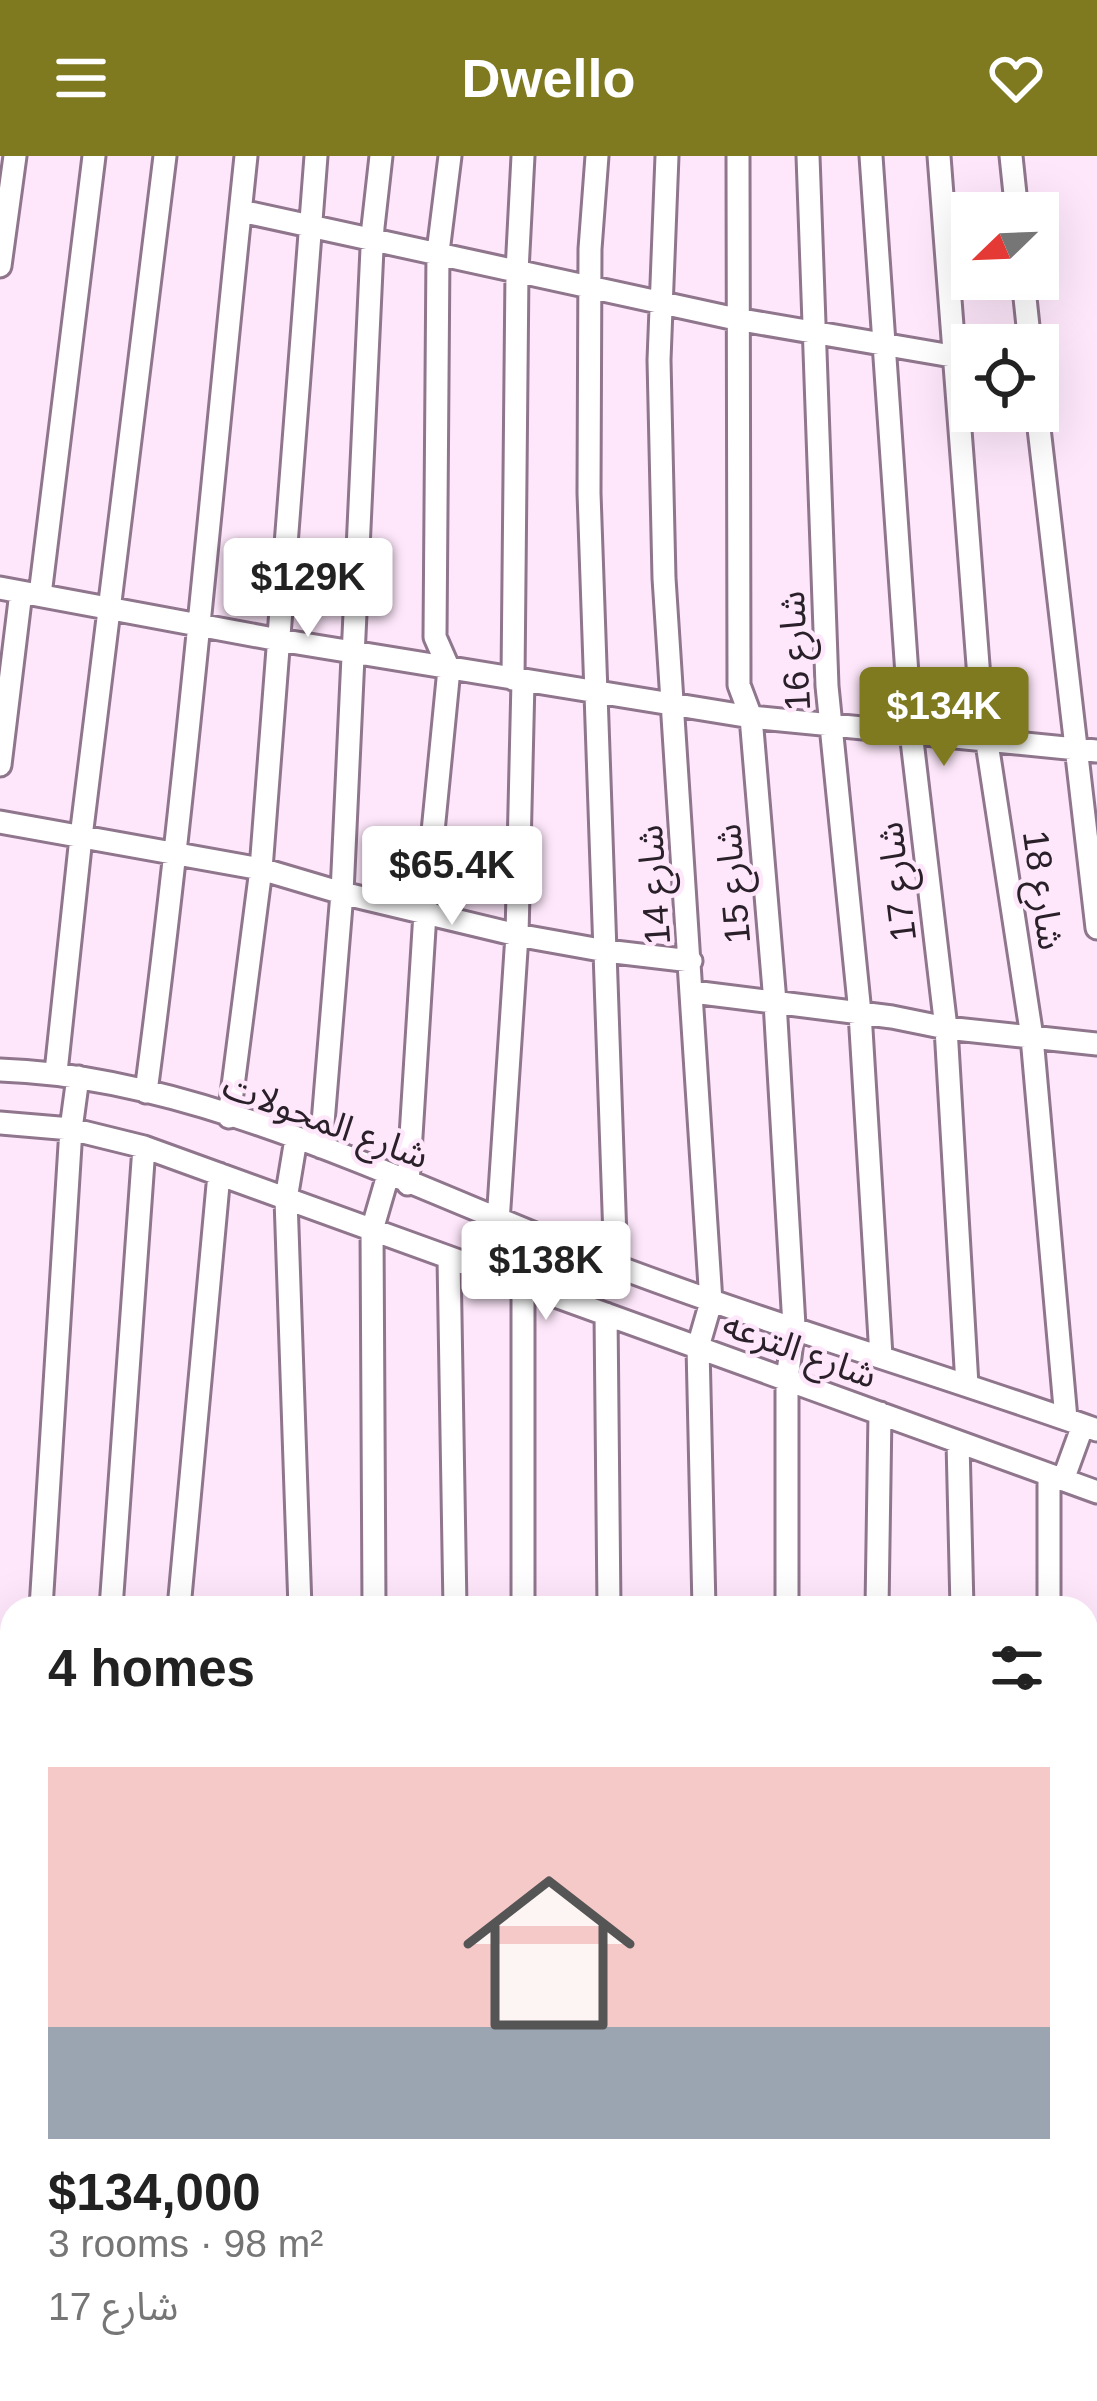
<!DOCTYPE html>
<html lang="en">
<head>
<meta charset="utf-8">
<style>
	:root { --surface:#fff; --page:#f6f6f6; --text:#222; --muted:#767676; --line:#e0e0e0; --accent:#7f791f }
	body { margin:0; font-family:Helvetica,"Noto Sans Arabic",sans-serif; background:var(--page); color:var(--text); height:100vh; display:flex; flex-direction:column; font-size:45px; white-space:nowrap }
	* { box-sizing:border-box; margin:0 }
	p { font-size:39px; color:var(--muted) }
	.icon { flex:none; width:66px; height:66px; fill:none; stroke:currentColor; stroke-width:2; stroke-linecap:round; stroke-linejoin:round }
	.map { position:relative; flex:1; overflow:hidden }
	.panel { position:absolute; left:0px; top:1440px; width:1098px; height:807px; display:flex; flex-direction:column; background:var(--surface); border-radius:36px 36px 0 0; box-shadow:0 12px 48px #0002 }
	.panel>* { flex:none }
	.needle { width:78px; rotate:247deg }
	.tools { position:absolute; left:951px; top:36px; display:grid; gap:24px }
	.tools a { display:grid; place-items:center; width:108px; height:108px; border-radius:0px; background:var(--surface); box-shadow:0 12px 48px #0002; font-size:60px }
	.price { position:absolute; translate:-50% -102px; padding:0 27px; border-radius:12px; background:#fff; color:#222; font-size:39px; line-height:78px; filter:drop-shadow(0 3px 6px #0008) }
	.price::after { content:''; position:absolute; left:50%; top:72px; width:36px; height:27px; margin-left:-18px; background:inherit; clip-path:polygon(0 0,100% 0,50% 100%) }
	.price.active { background:var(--accent); color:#fff }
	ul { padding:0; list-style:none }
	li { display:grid; align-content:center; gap:24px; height:636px; padding:0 48px }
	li+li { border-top:3px solid var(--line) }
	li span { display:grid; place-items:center; height:372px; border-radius:0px; color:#555 }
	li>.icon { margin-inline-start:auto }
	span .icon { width:216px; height:216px; fill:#fffc; stroke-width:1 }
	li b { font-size:51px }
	h2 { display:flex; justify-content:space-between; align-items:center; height:144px; padding:0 48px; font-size:51px }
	header { display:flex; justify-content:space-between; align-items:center; height:156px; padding:0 48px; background:var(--accent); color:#fff; font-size:54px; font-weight:600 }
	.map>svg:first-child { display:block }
</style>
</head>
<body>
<header><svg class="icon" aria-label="menu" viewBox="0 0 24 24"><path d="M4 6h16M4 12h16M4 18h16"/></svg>Dwello<svg class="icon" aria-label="heart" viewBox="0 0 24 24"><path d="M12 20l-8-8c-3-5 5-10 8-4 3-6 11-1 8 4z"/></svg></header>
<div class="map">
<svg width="1097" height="2245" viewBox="0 0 1097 2245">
	<rect width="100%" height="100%" fill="#fee7fb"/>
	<!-- green -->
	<path fill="#93d6b0" d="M191,2235H375L357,2245H172Z"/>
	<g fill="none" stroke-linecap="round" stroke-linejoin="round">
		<defs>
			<path id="lane" d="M285,429L310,432V443L333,446
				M0,2015L12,2013"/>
			<path id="street" d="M597,0L590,93L589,337L616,1111
				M667,0L659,204L664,422L711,1146L698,1191L704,1452
				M738,0L739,529L751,561L775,846L794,1170L787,1224V1452
				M808,0L827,530L860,857L881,1200
				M871,0L911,576L946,872L967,1229
				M939,0L981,548L1032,881L1066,1263
				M1011,0L1017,57
				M241,55L736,163L969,203
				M0,110L15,0
				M1023,123L1030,189
				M1037,255L1097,772
				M0,432L279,484L751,561L1097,595
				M40,439L94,0
				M513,523L517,115L523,0
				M0,609L21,436
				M0,666L261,713L342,737L517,779L606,795L691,805
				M693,836L892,861L946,872L1097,888
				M0,914C200,920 419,1035 605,1106C767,1168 934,1216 1097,1274
				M56,916L81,681L165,0
				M146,936C187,625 213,312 246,0
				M229,961L261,713L316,0
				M0,967L71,973L144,991L1097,1336
				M296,983L286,1043L300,1452
				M321,991L342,737L373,71L381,0
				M408,1028L425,757L449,513L435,481L438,96L450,0
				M498,1066L517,779L523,525
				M449,1102L455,1452
				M523,1128V1452
				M606,1158L609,1452
				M958,1286L962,1452
				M1063,1324L1083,1269
				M41,1452L71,973L78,921
				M111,1452L144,991
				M179,1452L219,1018
				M374,1452L372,1074L388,1019
				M877,1452L880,1257
				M1049,1452V1319
				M0,1524H12
				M0,1608L12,1609
				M1086,1611L1097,1606
				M0,1665L12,1666
				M0,1735L12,1737
				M0,1826H12
				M0,1908H12
				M0,1969H12"/>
			<path id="secondary" d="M102,2245L119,2235"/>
			<path id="primary" d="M1086,1651L1097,1644
				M1086,1713L1097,1706
				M0,2100L12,2097
				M0,2129L12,2126"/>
		</defs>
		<!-- lane casing -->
		<use href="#lane" stroke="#8f768d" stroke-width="16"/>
		<!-- street casing -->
		<use href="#street" stroke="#8f768d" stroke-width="27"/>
		<!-- secondary casing -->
		<use href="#secondary" stroke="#8f768d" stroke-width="36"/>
		<!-- primary casing -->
		<use href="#primary" stroke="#8f768d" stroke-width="39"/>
		<!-- lane -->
		<use href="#lane" stroke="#fff" stroke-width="10"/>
		<!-- street -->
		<use href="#street" stroke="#fff" stroke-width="21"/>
		<!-- secondary -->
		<use href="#secondary" stroke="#fff" stroke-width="30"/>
		<!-- primary -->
		<use href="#primary" stroke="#fff" stroke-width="33"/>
	</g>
	<g text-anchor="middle" stroke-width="9" stroke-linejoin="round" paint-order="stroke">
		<!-- street labels -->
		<g font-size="36" fill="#2a2029" stroke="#fee7fb">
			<text transform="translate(794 495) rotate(-93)" y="13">شارع 16</text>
			<text transform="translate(896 726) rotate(-97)" y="13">شارع 17</text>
			<text transform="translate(732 728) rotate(-95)" y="13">شارع 15</text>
			<text transform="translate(653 729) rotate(-94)" y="13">شارع 14</text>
			<text transform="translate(1044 734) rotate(82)" y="13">شارع 18</text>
			<text transform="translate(326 964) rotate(20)" y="13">شارع المحولات</text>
			<text transform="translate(800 1193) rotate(20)" y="13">شارع الترعه</text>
		</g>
	</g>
</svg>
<div class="tools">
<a><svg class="needle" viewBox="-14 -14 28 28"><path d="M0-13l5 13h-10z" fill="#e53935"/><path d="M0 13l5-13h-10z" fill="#767676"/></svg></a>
<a><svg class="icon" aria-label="locate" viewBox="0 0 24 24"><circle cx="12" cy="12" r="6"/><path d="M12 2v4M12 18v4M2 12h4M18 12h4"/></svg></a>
</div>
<b class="price" style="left:308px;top:484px">$129K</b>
<b class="price active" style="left:944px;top:613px">$134K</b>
<b class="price" style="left:452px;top:772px">$65.4K</b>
<b class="price" style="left:546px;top:1167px">$138K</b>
<section class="panel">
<h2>4 homes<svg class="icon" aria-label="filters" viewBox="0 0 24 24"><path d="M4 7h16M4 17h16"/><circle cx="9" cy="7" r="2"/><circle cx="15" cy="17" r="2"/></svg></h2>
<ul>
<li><span style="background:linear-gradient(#f6c9c9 70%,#9aa5b1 0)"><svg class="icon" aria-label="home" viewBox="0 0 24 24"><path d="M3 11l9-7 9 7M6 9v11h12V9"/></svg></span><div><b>$134,000</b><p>3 rooms · 98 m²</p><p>شارع 17</p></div></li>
</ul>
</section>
</div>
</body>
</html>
